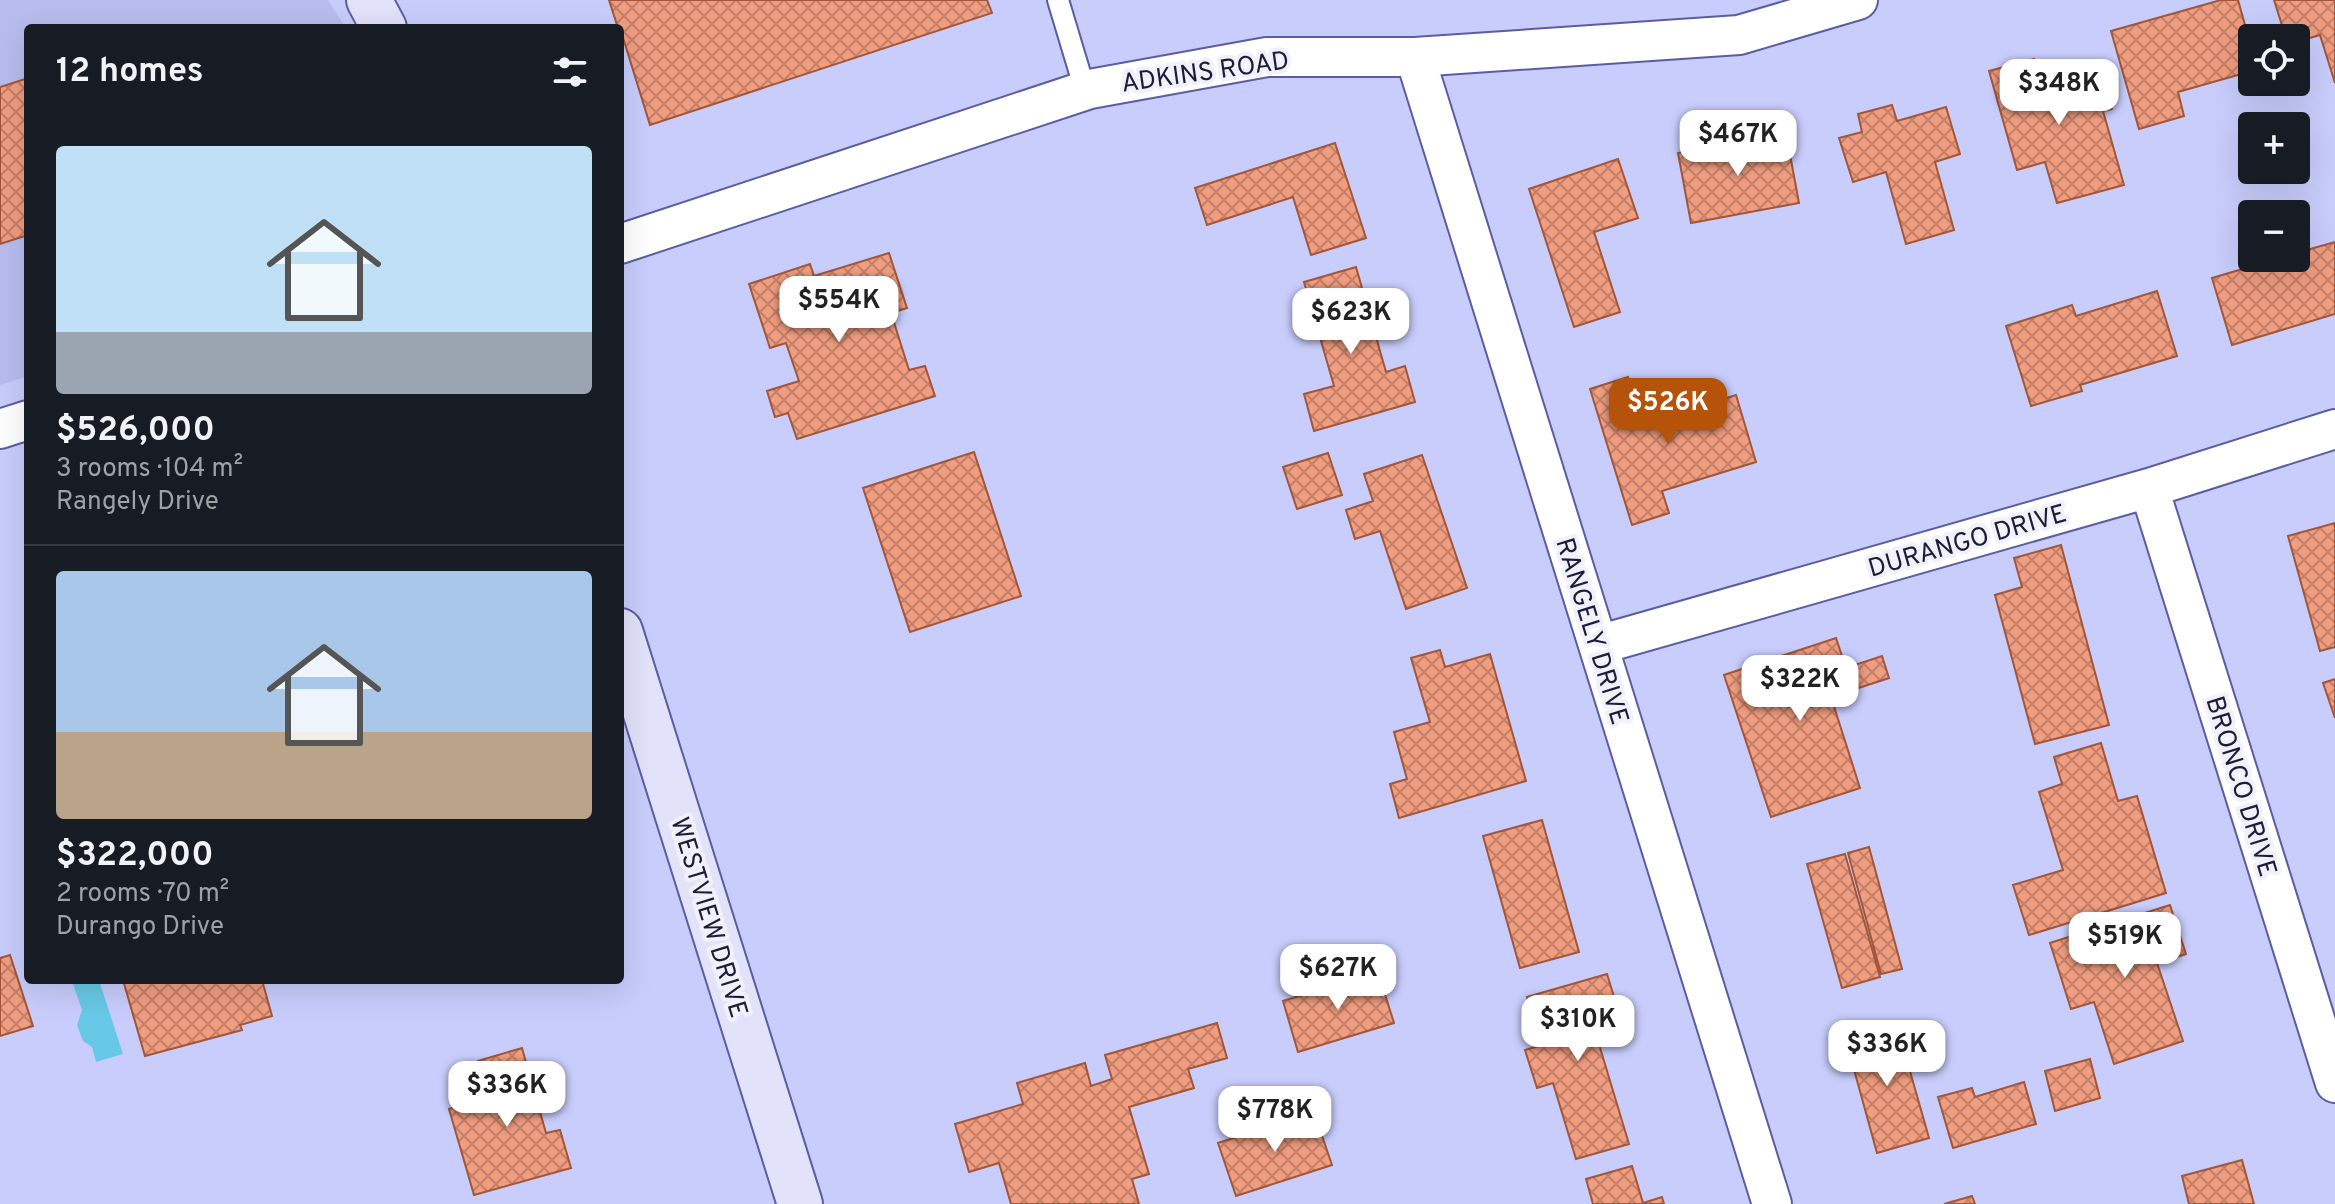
<!DOCTYPE html>
<html lang="en">
<head>
<meta charset="utf-8">
<style>
	:root { --surface:#171b24; --page:#20242c; --text:#f1f3f6; --muted:#9ea1a6; --line:#363941; --accent:#b45309 }
	body { margin:0; font-family:Overpass,sans-serif; background:var(--page); color:var(--text); height:100vh; display:flex; flex-direction:column; font-size:30px; white-space:nowrap }
	* { box-sizing:border-box; margin:0 }
	p { font-size:26px; color:var(--muted) }
	.icon { flex:none; width:44px; height:44px; fill:none; stroke:currentColor; stroke-width:2; stroke-linecap:round; stroke-linejoin:round }
	.map { position:relative; flex:1; overflow:hidden }
	.sheet { position:absolute; left:24px; top:24px; width:600px; height:960px; display:flex; flex-direction:column; background:var(--surface); border-radius:8px; box-shadow:0 8px 32px #0002 }
	.sheet>* { flex:none }
	.fabs { position:absolute; left:2238px; top:24px; display:grid; gap:16px }
	.fabs a { display:grid; place-items:center; width:72px; height:72px; border-radius:8px; background:var(--surface); box-shadow:0 8px 32px #0002; font-size:40px }
	.price { position:absolute; translate:-50% -68px; padding:0 18px; border-radius:16px; background:#fff; color:#222; font-size:26px; line-height:52px; filter:drop-shadow(0 2px 4px #0008) }
	.price::after { content:''; position:absolute; left:50%; top:48px; width:24px; height:18px; margin-left:-12px; background:inherit; clip-path:polygon(0 0,100% 0,50% 100%) }
	.price.selected { background:var(--accent); color:#fff }
	ul { padding:0; list-style:none }
	li { display:grid; align-content:center; gap:16px; height:424px; padding:0 32px }
	li+li { border-top:2px solid var(--line) }
	li span { display:grid; place-items:center; height:248px; border-radius:8px; color:#555 }
	li>.icon { margin-inline-start:auto }
	span .icon { width:144px; height:144px; fill:#fffc; stroke-width:1 }
	li b { font-size:34px }
	h2 { display:flex; justify-content:space-between; align-items:center; height:96px; padding:0 32px; font-size:34px }
	.map>svg:first-child { display:block }
</style>
</head>
<body>
<div class="map">
<svg width="2335" height="1204" viewBox="0 0 2335 1204">
	<defs>
		<pattern id="building-cross-hatch" width="8" height="8" patternUnits="userSpaceOnUse" patternTransform="scale(2)"><rect width="8" height="8" fill="#f19d7f"/><path d="M0 0l8 8M0 8l8-8" fill="none" stroke="#c27f69"/></pattern>
	</defs>
	<rect width="100%" height="100%" fill="#c8cdfc"/>
	<!-- built -->
	<path fill="#b8bdee" d="M0,0H328L346,28H28V376L0,385Z"/>
	<!-- water -->
	<path fill="#68c9e6" d="M89,980H99L123,1054L96,1062L92,1047L83,1041L77,1025L82,1010L73,984Z"/>
	<!-- building -->
	<path fill="url(#building-cross-hatch)" stroke="#a2563a" stroke-width="2" d="M609,0H987L992,13L650,125L620,28H618Z
		M2221,0H2238L2252,50V71L2178,92L2184,116L2139,129L2111,31Z
		M2274,0H2335V83L2320,35L2296,42V38H2286Z
		M2034,59L2040,82L2100,65L2112,109L2103,111L2124,185L2057,203L2045,162L2017,170L1989,71Z
		M28,78V235L0,244V87Z
		M1892,105L1897,121L1946,107L1960,154L1935,162L1954,230L1906,244L1886,172L1853,182L1839,138L1862,132L1858,114Z
		M1786,133L1799,203L1691,223L1678,153Z
		M1335,143L1366,238L1311,255L1293,197L1207,225L1195,188Z
		M1618,159L1638,218L1594,232L1620,312L1574,327L1529,189Z
		M2335,242V314L2232,345L2212,278L2280,258H2296V253Z
		M889,253L907,308L891,313L909,370L925,366L935,396L797,439L788,413L775,417L767,391L799,381L786,343L770,348L749,284L810,264L814,276Z
		M1356,267L1386,372L1405,366L1415,402L1314,431L1304,394L1334,386L1304,282Z
		M2157,291L2177,356L2080,385L2082,391L2031,406L2006,326L2072,305L2076,316Z
		M1628,377L1642,424L1736,395L1756,462L1662,491L1669,513L1632,525L1590,389Z
		M974,452L1021,596L910,632L863,488Z
		M1328,453L1342,495L1297,509L1283,467Z
		M1422,455L1467,588L1406,609L1380,531L1355,539L1346,510L1373,501L1364,474Z
		M2335,523V647L2320,651L2288,536Z
		M2061,545L2109,725L2035,744L1995,595L2022,587L2014,558Z
		M1836,638L1846,668L1882,656L1889,678L1831,697L1860,788L1771,817L1724,675Z
		M1440,650L1445,667L1490,654L1526,781L1399,818L1390,784L1407,779L1394,732L1430,722L1411,658Z
		M2335,679V718L2323,683Z
		M2101,743L2118,801L2137,796L2166,893L2029,935L2013,885L2063,870L2039,792L2062,784L2054,757Z
		M1542,820L1579,952L1520,968L1483,836Z
		M1869,847L1902,969L1881,974L1848,853Z
		M1845,854L1880,977L1842,988L1807,864Z
		M2170,905L2186,954L2157,963L2183,1041L2114,1064L2094,1002L2071,1009L2050,943Z
		M10,955L33,1026L0,1036V958Z
		M1378,972L1394,1023L1298,1052L1283,1001Z
		M1607,974L1619,1013L1592,1021L1629,1144L1576,1159L1553,1083L1537,1088L1525,1050L1542,1045L1527,997Z
		M123,980H262L272,1016L240,1025L242,1030L145,1056Z
		M1896,1022L1929,1138L1877,1153L1845,1037Z
		M1217,1023L1227,1058L1188,1069L1194,1088L1129,1107L1149,1174L1132,1179L1139,1204H1011L999,1163L969,1172L955,1124L1023,1104L1017,1083L1085,1063L1091,1086L1112,1079L1105,1055Z
		M522,1048L546,1133L560,1130L571,1168L474,1195L449,1109L489,1097L478,1061Z
		M2090,1059L2100,1098L2055,1111L2045,1071Z
		M2024,1082L2036,1124L1953,1148L1938,1097L1972,1088L1975,1097Z
		M1314,1112L1332,1165L1236,1196L1218,1143Z
		M2242,1160L2254,1204H2189L2182,1176Z
		M1632,1166L1643,1203L1662,1197L1664,1204H1593L1586,1179Z
		M1972,1196L1975,1204H1944Z"/>
	<g fill="none" stroke-linecap="round" stroke-linejoin="round">
		<defs>
			<path id="service" d="M1058,0L1085,90"/>
			<path id="minor" d="M1415,57L1772,1204
				M620,244L1090,89L1267,57H1415L1739,35L1858,0
				M0,429L28,420
				M2149,488L2335,1083
				M1598,645L2149,488L2335,429"/>
			<path id="secondary" d="M369,0L384,28
				M620,631L800,1204"/>
		</defs>
		<!-- service casing -->
		<use href="#service" stroke="#5b5da3" stroke-width="24"/>
		<!-- minor casing -->
		<use href="#minor" stroke="#5b5da3" stroke-width="42"/>
		<!-- secondary casing -->
		<use href="#secondary" stroke="#5b5da3" stroke-width="48"/>
		<!-- service -->
		<use href="#service" stroke="#fff" stroke-width="20"/>
		<!-- minor -->
		<use href="#minor" stroke="#fff" stroke-width="38"/>
		<!-- secondary -->
		<use href="#secondary" stroke="#e2e3fb" stroke-width="44"/>
	</g>
	<g text-anchor="middle" stroke-width="8" stroke-linejoin="round" paint-order="stroke">
		<!-- street labels -->
		<g font-size="26" fill="#1b1c39" stroke="#f0f1f9">
			<text transform="translate(1205 71) rotate(-8)" y="9">ADKINS ROAD</text>
			<text transform="translate(1967 540) rotate(-16)" y="9">DURANGO DRIVE</text>
			<text transform="translate(1593 631) rotate(73)" y="9">RANGELY DRIVE</text>
			<text transform="translate(2242 786) rotate(73)" y="9">BRONCO DRIVE</text>
			<text transform="translate(710 917) rotate(73)" y="9">WESTVIEW DRIVE</text>
		</g>
	</g>
</svg>
<div class="fabs">
<a><svg class="icon" aria-label="locate" viewBox="0 0 24 24"><circle cx="12" cy="12" r="6"/><path d="M12 2v4M12 18v4M2 12h4M18 12h4"/></svg></a>
<a>+</a>
<a>−</a>
</div>
<b class="price" style="left:2059px;top:127px">$348K</b>
<b class="price" style="left:1738px;top:178px">$467K</b>
<b class="price" style="left:839px;top:344px">$554K</b>
<b class="price" style="left:1351px;top:356px">$623K</b>
<b class="price selected" style="left:1668px;top:446px">$526K</b>
<b class="price" style="left:1800px;top:723px">$322K</b>
<b class="price" style="left:2125px;top:980px">$519K</b>
<b class="price" style="left:1338px;top:1012px">$627K</b>
<b class="price" style="left:1578px;top:1063px">$310K</b>
<b class="price" style="left:1887px;top:1088px">$336K</b>
<b class="price" style="left:507px;top:1129px">$336K</b>
<b class="price" style="left:1275px;top:1154px">$778K</b>
<section class="sheet">
<h2>12 homes<svg class="icon" aria-label="filters" viewBox="0 0 24 24"><path d="M4 7h16M4 17h16"/><circle cx="9" cy="7" r="2"/><circle cx="15" cy="17" r="2"/></svg></h2>
<ul>
<li><span style="background:linear-gradient(#bfe0f5 75%,#9aa5b1 0)"><svg class="icon" aria-label="home" viewBox="0 0 24 24"><path d="M3 11l9-7 9 7M6 9v11h12V9"/></svg></span><div><b>$526,000</b><p>3 rooms · 104 m²</p><p>Rangely Drive</p></div></li>
<li><span style="background:linear-gradient(#a9c7e8 65%,#b9a48a 0)"><svg class="icon" aria-label="home" viewBox="0 0 24 24"><path d="M3 11l9-7 9 7M6 9v11h12V9"/></svg></span><div><b>$322,000</b><p>2 rooms · 70 m²</p><p>Durango Drive</p></div></li>
</ul>
</section>
</div>
</body>
</html>
